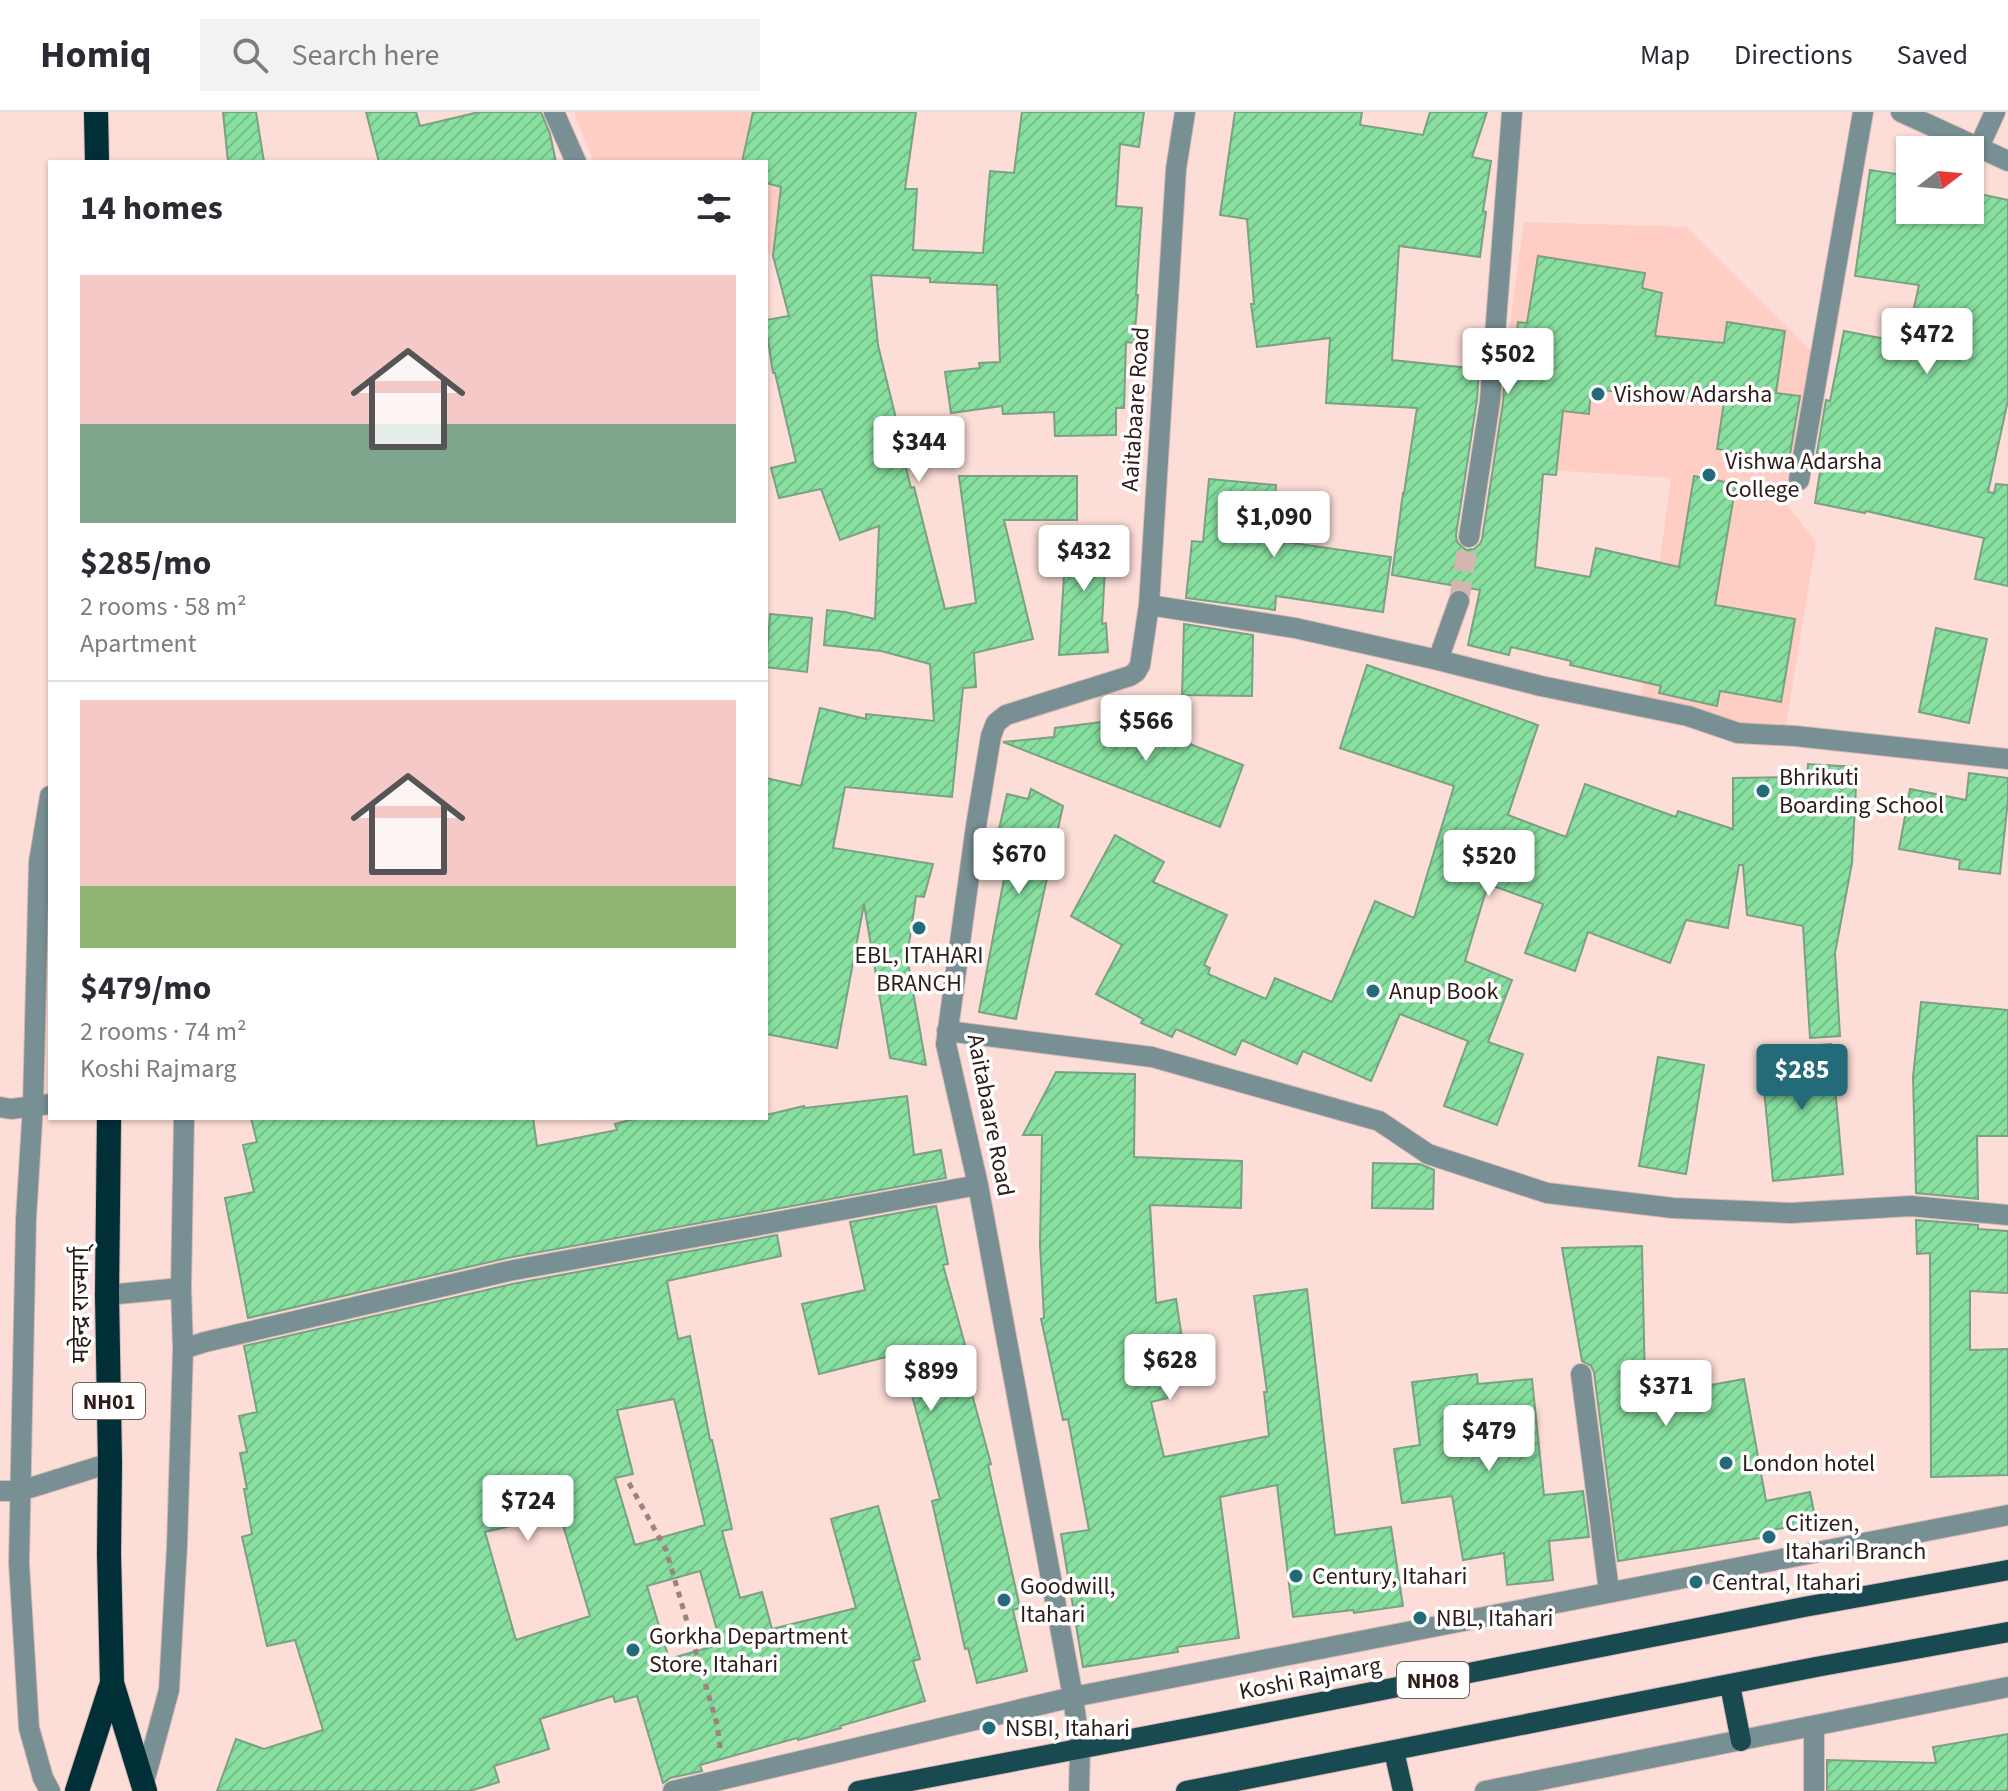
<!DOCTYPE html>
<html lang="en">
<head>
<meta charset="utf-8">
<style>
	:root { --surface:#fff; --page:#f2f2f3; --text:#2b2b33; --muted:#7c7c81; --line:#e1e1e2; --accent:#236b78 }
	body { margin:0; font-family:"Source Sans 3","Noto Sans Devanagari",sans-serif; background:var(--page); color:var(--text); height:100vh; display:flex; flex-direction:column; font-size:30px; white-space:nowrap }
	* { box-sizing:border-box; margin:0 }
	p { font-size:26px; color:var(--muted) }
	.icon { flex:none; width:44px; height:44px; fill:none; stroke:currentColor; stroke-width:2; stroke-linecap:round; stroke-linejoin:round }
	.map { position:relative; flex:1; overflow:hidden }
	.panel { position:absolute; left:48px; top:48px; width:720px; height:960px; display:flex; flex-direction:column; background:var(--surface); border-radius:0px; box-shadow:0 2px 6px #0004 }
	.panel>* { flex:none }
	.needle { width:52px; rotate:74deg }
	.buttons { position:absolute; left:1896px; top:24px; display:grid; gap:16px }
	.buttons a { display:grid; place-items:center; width:88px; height:88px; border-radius:0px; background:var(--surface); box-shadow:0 2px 6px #0004; font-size:40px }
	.price { position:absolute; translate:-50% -68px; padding:0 18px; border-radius:8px; background:#fff; color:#222; font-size:26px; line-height:52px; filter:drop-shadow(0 2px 4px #0008) }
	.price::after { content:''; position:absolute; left:50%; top:48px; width:24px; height:18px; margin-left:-12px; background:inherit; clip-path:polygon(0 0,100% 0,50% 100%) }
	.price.active { background:var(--accent); color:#fff }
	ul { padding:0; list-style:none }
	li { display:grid; align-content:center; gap:16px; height:424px; padding:0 32px }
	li+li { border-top:2px solid var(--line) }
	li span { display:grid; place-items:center; height:248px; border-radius:0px; color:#555 }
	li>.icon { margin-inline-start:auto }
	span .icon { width:144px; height:144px; fill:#fffc; stroke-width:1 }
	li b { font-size:34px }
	h2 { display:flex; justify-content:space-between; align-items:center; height:96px; padding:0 32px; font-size:34px }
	header { display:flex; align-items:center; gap:48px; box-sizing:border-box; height:112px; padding:0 40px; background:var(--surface); border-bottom:2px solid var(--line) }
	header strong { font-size:38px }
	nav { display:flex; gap:44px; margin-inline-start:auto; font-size:28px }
	.search { width:560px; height:72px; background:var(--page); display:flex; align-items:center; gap:20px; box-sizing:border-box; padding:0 28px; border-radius:0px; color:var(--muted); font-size:30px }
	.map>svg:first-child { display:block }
</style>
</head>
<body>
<header>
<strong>Homiq</strong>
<div class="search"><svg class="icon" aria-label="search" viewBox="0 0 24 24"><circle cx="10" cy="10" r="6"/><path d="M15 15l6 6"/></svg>Search here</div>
<nav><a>Map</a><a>Directions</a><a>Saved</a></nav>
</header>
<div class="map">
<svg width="2008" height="1679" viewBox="0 0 2008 1679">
	<defs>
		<pattern id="building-hatch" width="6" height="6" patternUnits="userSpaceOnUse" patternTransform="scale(2)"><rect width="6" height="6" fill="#87dfa0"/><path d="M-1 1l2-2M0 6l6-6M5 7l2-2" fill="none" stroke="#75bf89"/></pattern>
	</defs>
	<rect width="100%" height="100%" fill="#fdddd7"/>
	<!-- built -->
	<path fill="#fecdc3" d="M574,0H804L805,146L766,142V50H594Z
		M1524,110L1686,115L1820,248L1799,366L1771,373L1816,430L1785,619L1640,595L1671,366L1565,359L1491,351Z"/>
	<!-- building -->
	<path fill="url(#building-hatch)" stroke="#7aa183" stroke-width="2" fill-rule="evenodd" d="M223,0H256L264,50H228Z
		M366,0H416L420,14L479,0H541L550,22L556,50H379Z
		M753,0H916L905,77H917L913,138L983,141L990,59L1014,61L1022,0H1144L1139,35L1120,32L1116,94L1142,96L1136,183H1138L1134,231L1126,230L1124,296H1116V323L1055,324L1054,300L1003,302L1002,294L951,301L945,260L980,256L979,251L1000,250L997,173L930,170V166L871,163L878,233L899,319L897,320L911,376L914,375L945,497L976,491L959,364H1077V408H1004L1033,527L974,541L976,575L963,576L952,685L845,675L833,736L933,752L924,785L916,784L907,845L926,953L890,946L864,792L837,936L766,922V666L801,674L820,596L866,607V602L934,609L930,552L881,539L824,533L827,498L845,500L875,507L879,414L840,428L821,377L779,386L771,356L796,350L775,261H773L766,215V208L789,204L773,144L781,75L766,71V50H742Z
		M1235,0H1362L1360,13L1423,23L1430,0H1487L1472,45L1491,49L1483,99L1486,100L1480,145L1399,134L1392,248L1479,257L1477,288L1456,423L1457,430L1466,438L1474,437L1480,432L1482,427L1503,291L1505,260L1513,261L1518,210L1527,211L1538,144L1645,161L1642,176L1662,181L1655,224L1724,231L1727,210L1785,219L1776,281L1800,284L1789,348L1717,337L1724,290L1591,277L1589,302L1563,299L1556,363L1543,362L1535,455L1590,465L1596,436L1679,455L1694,364L1736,372L1715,493L1795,507L1781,590L1720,579L1717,594L1659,581L1661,574L1570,553L1571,549L1511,535L1509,543L1468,533L1480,478L1392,463L1403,381H1404L1417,296L1326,291L1330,226L1257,235L1251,192H1254L1247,107L1220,103Z
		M1870,58L1910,64V98H1971L1975,81L2008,88V288L1988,380L1994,381L1996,372L2008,373V474L1975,467L1984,426L1866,399L1865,401L1815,391L1821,354L1815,352L1826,288L1830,289L1844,219L1906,231L1919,173L1855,164Z
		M1209,367L1276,373L1271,428L1391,445L1383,500L1276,484L1275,498L1186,486L1192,429L1203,430Z
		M1067,416L1107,419L1102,512L1106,511L1108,540L1059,543Z
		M770,502L812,506L807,560L766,555Z
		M1184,512L1253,523L1252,584L1182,583Z
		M1936,516L1987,527L1969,611L1919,600Z
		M1367,553L1538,613L1508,703L1566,725L1585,672L1676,705L1678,699L1733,717V666L1807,665L1808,652L1857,655L1852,751L1835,841L1840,924L1810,926L1803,814L1747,803L1743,753H1739L1728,816L1686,808L1670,851L1588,820L1575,859L1525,841L1543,792L1488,772L1465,849L1512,868L1488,930L1523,942L1497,1013L1444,994L1468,929L1400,902L1371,969L1303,939L1297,952L1242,928L1235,943L1176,917L1172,925L1141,911L1143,907L1096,882L1122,833L1071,804L1115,723L1164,750L1153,770L1227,803L1204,853L1210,856L1208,862L1266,887L1275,866L1332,890L1375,789L1414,806L1454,674L1340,636Z
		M1144,597L1188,614L1182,629L1243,653L1220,715L1003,630L1054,625L1055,616L1141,605Z
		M1969,661L2008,666V688L2000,762L1959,757L1960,748L1899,737L1910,677L1966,688Z
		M1031,677L1063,694L1016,907L979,900L1006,756L991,752L1007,682L1028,687Z
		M1921,890L2008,898V1024H1977L1978,1087L1916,1081L1913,965Z
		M1831,932L1843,1062L1773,1069L1760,938Z
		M1658,945L1704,953L1686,1062L1639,1054Z
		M1056,960L1135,962L1134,1045L1242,1049L1241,1096L1150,1093L1156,1191L1176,1187L1182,1226L1156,1230L1168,1286L1151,1290L1164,1345L1269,1324L1264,1280H1267L1254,1184L1307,1177L1335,1423L1391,1415L1403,1494L1354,1501L1353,1498L1293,1505L1277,1373L1220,1385L1239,1526L1177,1535L1178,1540L1083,1555L1061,1422L1089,1418L1068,1307L1063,1308L1041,1207L1044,1206L1040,1133L1042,1023H1023Z
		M907,984L914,1043L941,1038L946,1066L507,1146L248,1206L225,1086L254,1080L243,1033L257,1030L251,1006H533L537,1034L617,1018L615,1012L637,1006H766V1003L804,994L805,996Z
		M1373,1051L1420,1052L1434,1058L1433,1097L1372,1096Z
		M936,1094L948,1152L943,1153L969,1247L963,1249L991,1352L988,1353L1020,1496L1013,1498L1027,1559L977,1571L968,1536L965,1537L932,1389L940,1387L907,1265L900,1267L894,1243L819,1262L802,1192L865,1178L850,1110Z
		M1916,1108L1978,1113V1117L2008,1119V1181L1970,1179V1238L2008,1237V1363L1931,1365L1930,1141L1917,1142Z
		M777,1123L781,1144L667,1169L678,1227L690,1224L710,1328H712L732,1417L722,1419L740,1486L762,1480L772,1517L856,1496L831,1407L878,1394L920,1547L913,1549L925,1589L840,1614L841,1616L798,1628L797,1626L700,1653L702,1659L670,1666L663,1671L637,1584L615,1590L613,1584L540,1607L549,1637L494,1654L499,1670L470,1679H217L236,1627L264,1637L323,1618L295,1528L267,1534L242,1425L252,1422L244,1377H247L240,1341L247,1340L239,1304L257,1300L244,1234L512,1172ZM674,1287L705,1413L635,1433L615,1366L633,1362L617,1298ZM560,1403L590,1504L516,1528L485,1420ZM700,1459L721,1532L669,1547L647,1474Z
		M1642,1134L1645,1274L1671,1269L1672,1280L1744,1267L1766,1389L1810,1380L1816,1410L1772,1418L1773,1424L1618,1449L1594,1260L1591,1254L1582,1249L1562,1136Z
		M1477,1262L1478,1272L1532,1267L1544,1383L1583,1379L1589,1425L1549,1429L1553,1468L1507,1473L1504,1441L1463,1448L1452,1384L1402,1391L1394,1337L1420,1333L1412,1270Z
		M2008,1622V1679H1827V1648L1936,1651L1933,1635Z"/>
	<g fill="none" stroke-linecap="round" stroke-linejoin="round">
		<!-- street-tunnel -->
		<path stroke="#d4b6b1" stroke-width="20" stroke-dasharray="20 10" stroke-linecap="butt" d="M1459,489L1469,425"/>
		<defs>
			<path id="lane" d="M1581,1262L1609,1479"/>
			<path id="street" d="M554,0L576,50
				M1901,0L2008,49
				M1979,35L1995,0
				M1799,368L1863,0
				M1469,425L1490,289L1512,0
				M1149,493L1295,516L1438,548L1541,574L1688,604L1738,621L1795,624L2008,647
				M1438,548L1459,489
				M947,919L1152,945L1379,1009L1428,1042L1547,1081L1673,1096L1791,1101L1911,1094L2008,1103
				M0,995L11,997L50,992
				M107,1183L181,1176
				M183,1237L205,1230L509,1159L978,1073
				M0,1379H20L110,1351
				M1814,1614V1679
				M143,1674L169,1578L177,1434L183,1237L181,1176L184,1006
				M50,1679L43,1666L29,1616L19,1451L26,1107L33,993L39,750L50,684
				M673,1679L1073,1585L2008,1403
				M1079,1679L1080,1636L1073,1585L978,1073L946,932L976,714L991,624L996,611L1006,603L1130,564L1136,560L1140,553L1149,493L1176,57L1185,0
				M1485,1679L2008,1575"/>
			<path id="primary" d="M1730,1573L1741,1629
				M1394,1639L1403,1679
				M858,1679L1220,1610L1804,1495L2008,1458
				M1186,1679L1816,1555L2008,1520"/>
			<path id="highway" d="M96,0L97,50
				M109,1006L107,1183L110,1351L109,1442L112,1571L145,1679
				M77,1679L112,1571"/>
		</defs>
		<!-- lane casing -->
		<use href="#lane" stroke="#d8bab5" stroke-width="22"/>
		<!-- street casing -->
		<use href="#street" stroke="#d8bab5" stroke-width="22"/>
		<!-- primary casing -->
		<use href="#primary" stroke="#d8bab5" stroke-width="22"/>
		<!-- highway casing -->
		<use href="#highway" stroke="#d8bab5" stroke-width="26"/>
		<!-- path -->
		<path stroke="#9d837e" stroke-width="5" stroke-dasharray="6 6" stroke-linecap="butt" d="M629,1371L666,1438L717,1612L721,1641"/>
		<!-- lane -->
		<use href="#lane" stroke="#788f94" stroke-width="20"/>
		<!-- street -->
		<use href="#street" stroke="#788f94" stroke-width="20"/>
		<!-- primary -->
		<use href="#primary" stroke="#194951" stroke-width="20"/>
		<!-- highway -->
		<use href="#highway" stroke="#002f37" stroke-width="24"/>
	</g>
	<!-- markers -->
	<g fill="#236b78" stroke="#fff" stroke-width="3">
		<circle cx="1598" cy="282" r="8"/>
		<circle cx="1709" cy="363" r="8"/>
		<circle cx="1763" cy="679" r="8"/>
		<circle cx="919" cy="816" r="8"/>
		<circle cx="1373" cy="879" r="8"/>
		<circle cx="1726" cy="1351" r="8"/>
		<circle cx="1769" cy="1425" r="8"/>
		<circle cx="1296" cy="1464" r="8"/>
		<circle cx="1696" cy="1470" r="8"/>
		<circle cx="1004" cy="1488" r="8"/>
		<circle cx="1420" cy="1506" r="8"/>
		<circle cx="633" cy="1538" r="8"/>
		<circle cx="989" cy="1616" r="8"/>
	</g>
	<g text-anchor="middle" stroke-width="7" stroke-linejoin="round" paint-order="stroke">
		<!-- shield labels -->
		<g fill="#fff" stroke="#6d605d" stroke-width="2">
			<rect x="73" y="1271" width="72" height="36" rx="6"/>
			<rect x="1397" y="1550" width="72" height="36" rx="6"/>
		</g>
		<g font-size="22" font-weight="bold" fill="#2e1c18">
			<text x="109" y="1297">NH01</text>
			<text x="1433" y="1576">NH08</text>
		</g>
		<!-- poi labels -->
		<g font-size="24" fill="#2e1c18" stroke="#fff" text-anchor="start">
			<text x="1614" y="290">Vishow Adarsha</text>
			<text x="1725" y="357">Vishwa Adarsha<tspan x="1725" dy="28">College</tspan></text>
			<text x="1779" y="673">Bhrikuti<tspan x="1779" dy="28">Boarding School</tspan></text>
			<text x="919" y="851" text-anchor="middle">EBL, ITAHARI<tspan x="919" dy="28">BRANCH</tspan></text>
			<text x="1389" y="887">Anup Book</text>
			<text x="1742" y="1359">London hotel</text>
			<text x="1785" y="1419">Citizen,<tspan x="1785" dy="28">Itahari Branch</tspan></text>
			<text x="1312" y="1472">Century, Itahari</text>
			<text x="1712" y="1478">Central, Itahari</text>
			<text x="1020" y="1482">Goodwill,<tspan x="1020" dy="28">Itahari</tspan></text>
			<text x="1436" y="1514">NBL, Itahari</text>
			<text x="649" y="1532">Gorkha Department<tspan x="649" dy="28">Store, Itahari</tspan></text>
			<text x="1005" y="1624">NSBI, Itahari</text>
		</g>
		<!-- street labels -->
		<g font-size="24" fill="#2e1c18" stroke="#fff">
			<text transform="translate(1135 297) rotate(-86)" y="8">Aaitabaare Road</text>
			<text transform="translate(991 1003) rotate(79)" y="8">Aaitabaare Road</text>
			<text transform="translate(80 1193) rotate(-90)" y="8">महेन्द्र राज्मार्ग्</text>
			<text transform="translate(1310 1566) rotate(-11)" y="8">Koshi Rajmarg</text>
		</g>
	</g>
</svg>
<div class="buttons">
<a><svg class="needle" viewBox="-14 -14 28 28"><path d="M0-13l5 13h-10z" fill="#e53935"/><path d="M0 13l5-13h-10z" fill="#7c7c81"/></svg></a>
</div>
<b class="price" style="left:1927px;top:264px">$472</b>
<b class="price" style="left:1508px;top:284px">$502</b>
<b class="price" style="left:919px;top:372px">$344</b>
<b class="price" style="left:1274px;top:447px">$1,090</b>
<b class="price" style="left:1084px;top:481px">$432</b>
<b class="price" style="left:1146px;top:651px">$566</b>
<b class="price" style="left:1019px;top:784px">$670</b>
<b class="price" style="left:1489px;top:786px">$520</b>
<b class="price active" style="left:1802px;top:1000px">$285</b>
<b class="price" style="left:1170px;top:1290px">$628</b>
<b class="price" style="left:931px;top:1301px">$899</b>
<b class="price" style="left:1666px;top:1316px">$371</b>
<b class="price" style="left:1489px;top:1361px">$479</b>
<b class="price" style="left:528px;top:1431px">$724</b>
<section class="panel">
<h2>14 homes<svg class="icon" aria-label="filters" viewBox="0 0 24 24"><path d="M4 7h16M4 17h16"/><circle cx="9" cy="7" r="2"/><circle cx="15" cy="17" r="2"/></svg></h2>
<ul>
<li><span style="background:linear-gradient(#f6c9c9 60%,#7fa58c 0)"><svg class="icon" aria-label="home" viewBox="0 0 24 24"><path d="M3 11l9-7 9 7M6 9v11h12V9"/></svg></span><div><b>$285/mo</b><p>2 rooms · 58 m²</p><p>Apartment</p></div></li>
<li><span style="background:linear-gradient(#f6c9c9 75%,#8fb573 0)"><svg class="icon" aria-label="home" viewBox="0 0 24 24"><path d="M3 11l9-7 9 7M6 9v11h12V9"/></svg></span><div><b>$479/mo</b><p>2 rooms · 74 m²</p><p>Koshi Rajmarg</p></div></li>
</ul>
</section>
</div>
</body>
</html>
